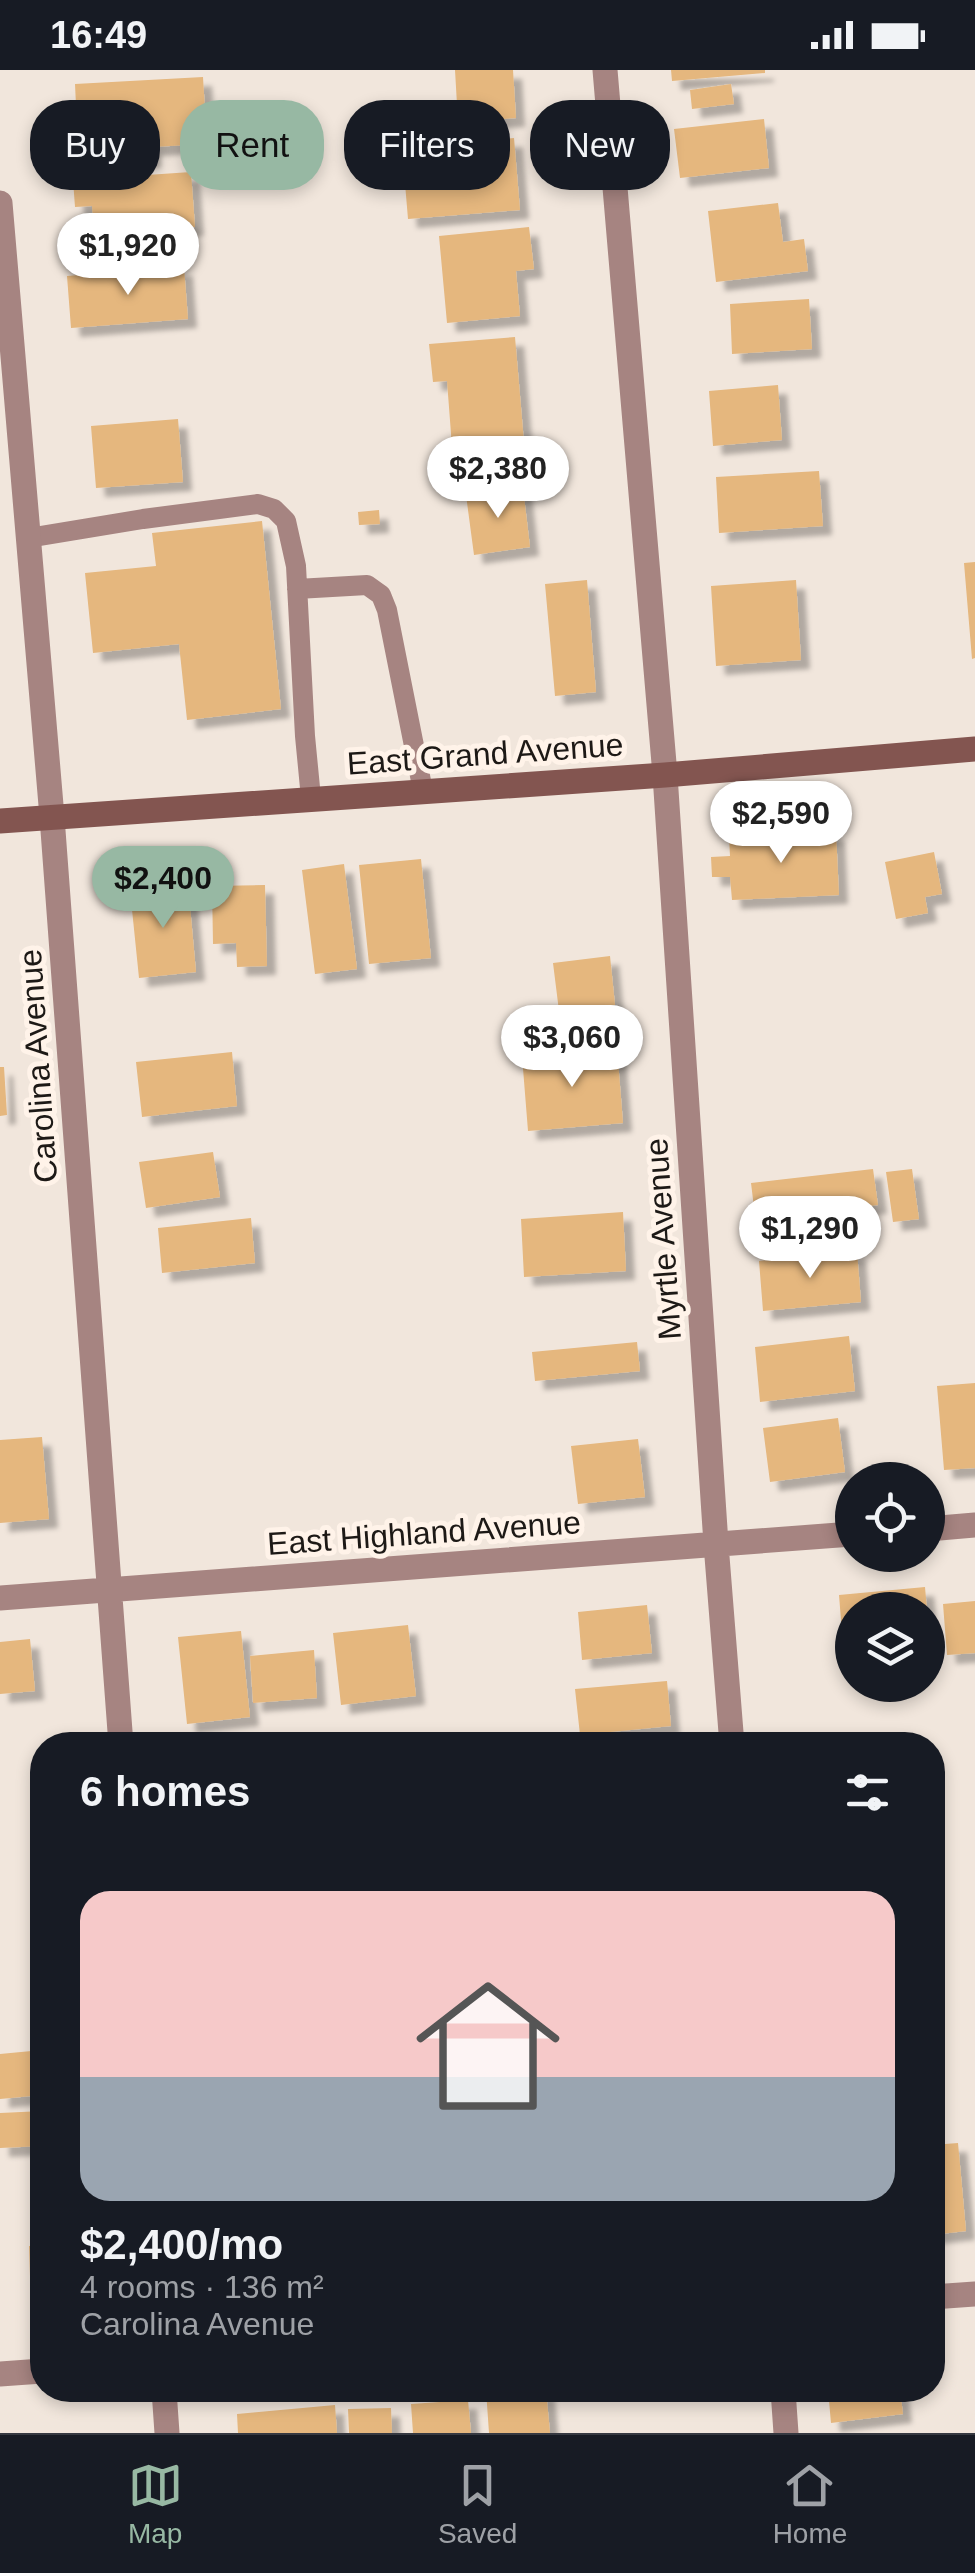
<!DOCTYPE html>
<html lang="en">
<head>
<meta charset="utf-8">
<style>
	:root { --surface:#171b24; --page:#20242c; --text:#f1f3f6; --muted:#9ea1a6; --line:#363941; --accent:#97b8a3 }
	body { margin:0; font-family:Arial,sans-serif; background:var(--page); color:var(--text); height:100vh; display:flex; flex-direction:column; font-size:38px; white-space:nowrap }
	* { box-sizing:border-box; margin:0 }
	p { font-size:32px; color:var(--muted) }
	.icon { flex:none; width:55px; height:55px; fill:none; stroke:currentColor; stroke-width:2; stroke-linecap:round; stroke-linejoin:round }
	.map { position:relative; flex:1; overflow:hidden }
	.panel { position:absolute; left:30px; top:1662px; width:915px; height:670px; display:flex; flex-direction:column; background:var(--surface); border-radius:40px; box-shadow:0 5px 15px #0003 }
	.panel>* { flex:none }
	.guide { position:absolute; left:30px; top:30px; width:915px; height:90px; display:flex; gap:20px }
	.fabs { position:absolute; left:835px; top:1392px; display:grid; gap:20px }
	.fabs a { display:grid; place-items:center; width:110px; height:110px; border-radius:50%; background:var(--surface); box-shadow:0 5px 15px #0003; font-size:50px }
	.price { position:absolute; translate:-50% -85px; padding:0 22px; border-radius:35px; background:#fff; color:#222; font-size:32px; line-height:65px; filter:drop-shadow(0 2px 5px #0008) }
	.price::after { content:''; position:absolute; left:50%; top:60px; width:30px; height:22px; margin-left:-15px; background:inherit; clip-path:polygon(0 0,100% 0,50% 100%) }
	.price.active { background:var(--accent); color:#111 }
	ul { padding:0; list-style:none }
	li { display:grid; align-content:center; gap:20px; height:530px; padding:0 50px }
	li span { display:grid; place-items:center; height:310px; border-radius:30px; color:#555 }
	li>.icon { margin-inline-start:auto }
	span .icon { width:180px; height:180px; fill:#fffc; stroke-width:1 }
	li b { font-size:42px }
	h2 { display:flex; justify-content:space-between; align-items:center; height:120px; padding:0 50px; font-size:42px }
	.chip { padding:0 35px; border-radius:40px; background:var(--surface); box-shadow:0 5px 15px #0003; font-size:35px; line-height:90px }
	.chip.active { background:var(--accent); color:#111 }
	.status { display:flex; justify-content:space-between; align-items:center; height:70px; padding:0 50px; background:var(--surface); direction:ltr }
	.status svg { height:28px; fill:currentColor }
	.tabs { display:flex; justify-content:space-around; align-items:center; height:140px; border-top:2px solid var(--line); background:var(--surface); font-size:28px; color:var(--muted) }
	.tabs a { display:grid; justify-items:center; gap:5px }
	.tabs .active { color:var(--accent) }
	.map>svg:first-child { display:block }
</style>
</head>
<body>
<div class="status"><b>16:49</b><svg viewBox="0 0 49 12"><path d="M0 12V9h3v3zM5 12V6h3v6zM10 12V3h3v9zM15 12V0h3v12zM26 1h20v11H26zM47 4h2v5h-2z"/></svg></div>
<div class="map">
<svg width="975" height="2363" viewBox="0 0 975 2363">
	<defs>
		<filter id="shadow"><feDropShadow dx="9" dy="9" stdDeviation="2.5" flood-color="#0004"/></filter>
	</defs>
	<rect width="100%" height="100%" fill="#f1e6dc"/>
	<!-- building -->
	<path fill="#e5b77e" filter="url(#shadow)" d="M455,0H513L516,48L458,52Z
		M671,0H765V3L672,11Z
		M203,7L207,74L152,77V89L110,92L109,76L78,78L75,14Z
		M731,14L734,34L692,39L690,20Z
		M764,49L769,98L680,108L674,59Z
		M514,68L520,140L408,149L402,78Z
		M191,102L195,157L94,163L92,136L75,137L73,110Z
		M778,133L783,172L804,169L808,201L716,212L708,141Z
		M529,157L534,199L516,201L520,246L447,253L439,166Z
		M184,197L188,249L71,258L67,206Z
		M809,229L812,279L732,284L730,234Z
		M515,267L525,384L453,390L447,311L433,312L429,274Z
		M778,315L782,370L713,376L709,321Z
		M178,349L183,412L96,418L91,356Z
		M819,401L823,456L719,463L716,407Z
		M523,418L530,477L474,485L466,425Z
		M379,440L380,454L359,455L358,442Z
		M262,451L281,639L187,650L179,574L93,583L85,503L156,496L152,463Z
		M975,492V588L972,589L964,493Z
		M587,510L596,622L555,626L545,514Z
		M796,510L801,590L716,596L711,516Z
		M836,762L839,825L732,830L730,807H712L711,787L730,786L729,767Z
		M934,782L942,824L925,827L928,843L896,849L885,792Z
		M421,789L431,888L369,894L359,795Z
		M344,794L357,899L315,904L302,800Z
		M188,814L196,902L139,908L130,820Z
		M265,815L267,896L237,897L236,873L213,874L212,816Z
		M610,886L615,935L559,941L553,893Z
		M617,978L623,1053L528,1061L522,986Z
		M232,982L237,1036L142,1047L136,992Z
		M0,997H4L7,1045L0,1046Z
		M213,1082L220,1127L146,1138L139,1092Z
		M873,1099L878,1135L852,1138L854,1151L757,1162L751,1113Z
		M912,1099L919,1149L893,1152L886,1102Z
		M623,1142L626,1201L524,1207L521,1149Z
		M251,1148L255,1193L162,1203L158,1158Z
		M857,1181L861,1232L763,1241L759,1191Z
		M849,1266L855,1321L760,1332L755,1277Z
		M637,1272L640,1301L535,1311L532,1282Z
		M975,1313V1398L944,1400L937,1316Z
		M838,1348L845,1402L770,1412L763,1358Z
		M42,1367L49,1449L0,1453V1370Z
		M638,1369L645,1427L578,1434L571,1376Z
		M925,1517L927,1540H852V1588H844L839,1525Z
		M975,1531V1583L947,1585L943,1534Z
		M647,1535L652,1583L582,1590L578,1542Z
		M408,1555L416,1626L341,1635L333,1563Z
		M241,1561L250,1647L187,1654L178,1567Z
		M30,1569L35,1621L0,1624V1572Z
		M314,1580L317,1628L253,1633L250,1586Z
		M667,1611L671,1656L580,1665L575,1619Z
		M901,1667L902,1675H846L845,1672Z
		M219,1669V1675H186V1671Z
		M42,1980V2025L0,2029V1984Z
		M42,2041V2076L0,2078V2043Z
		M958,2073L966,2161L932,2165V2075Z
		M29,2176H42V2236L31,2237Z
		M486,2320H546L550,2363H489Z
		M828,2320H900L903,2344L831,2353Z
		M468,2330L471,2363H413L411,2334Z
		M335,2335L337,2363H238L237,2344Z
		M391,2338L392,2363H349L348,2339Z"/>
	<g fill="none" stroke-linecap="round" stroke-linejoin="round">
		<!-- lane -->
		<path stroke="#a68481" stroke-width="20" d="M28,468L143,449L258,434L274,439L286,451L296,496L305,666L311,728
			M297,519L367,515L381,525L387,540L423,721"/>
		<!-- street -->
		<path stroke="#a68481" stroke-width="25" d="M605,0L665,705L716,1474L732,1675
			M0,133L52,747L121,1675
			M928,1459L975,1455
			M0,1528L852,1464
			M932,2227L975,2224
			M0,2304L42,2301
			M164,2320L167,2363
			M783,2320L786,2363"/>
		<!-- secondary -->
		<path stroke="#835550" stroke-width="25" d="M0,751L665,705L975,679"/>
	</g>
	<g text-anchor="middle" stroke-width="10" stroke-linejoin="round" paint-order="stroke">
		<!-- street labels -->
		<g font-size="32" fill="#1d1916" stroke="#fff3e9">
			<text transform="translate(485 684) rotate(-4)" y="11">East Grand Avenue</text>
			<text transform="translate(38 996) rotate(-94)" y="11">Carolina Avenue</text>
			<text transform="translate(663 1169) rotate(-94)" y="11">Myrtle Avenue</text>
			<text transform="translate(424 1463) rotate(-4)" y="11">East Highland Avenue</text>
		</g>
	</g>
</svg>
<div class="fabs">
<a><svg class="icon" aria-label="locate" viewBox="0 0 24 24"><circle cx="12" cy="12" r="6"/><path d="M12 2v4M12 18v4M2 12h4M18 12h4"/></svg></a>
<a><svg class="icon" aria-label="layers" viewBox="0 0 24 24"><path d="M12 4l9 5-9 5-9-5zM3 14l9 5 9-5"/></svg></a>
</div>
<b class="price" style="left:128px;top:228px">$1,920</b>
<b class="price" style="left:498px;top:451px">$2,380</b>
<b class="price" style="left:781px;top:796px">$2,590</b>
<b class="price active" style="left:163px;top:861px">$2,400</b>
<b class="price" style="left:572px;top:1020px">$3,060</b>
<b class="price" style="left:810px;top:1211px">$1,290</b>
<div class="guide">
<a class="chip">Buy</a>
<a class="chip active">Rent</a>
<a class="chip">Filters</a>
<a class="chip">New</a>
</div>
<section class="panel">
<h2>6 homes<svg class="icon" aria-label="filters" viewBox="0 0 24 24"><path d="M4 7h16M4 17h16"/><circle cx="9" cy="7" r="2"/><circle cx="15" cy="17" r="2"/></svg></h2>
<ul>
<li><span style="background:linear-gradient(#f6c9c9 60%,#9aa5b1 0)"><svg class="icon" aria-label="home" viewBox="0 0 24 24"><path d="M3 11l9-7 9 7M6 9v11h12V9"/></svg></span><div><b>$2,400/mo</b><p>4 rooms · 136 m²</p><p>Carolina Avenue</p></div></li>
</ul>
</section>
</div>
<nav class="tabs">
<a class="active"><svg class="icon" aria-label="map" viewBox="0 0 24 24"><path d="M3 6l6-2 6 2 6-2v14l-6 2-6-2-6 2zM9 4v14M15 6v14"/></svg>Map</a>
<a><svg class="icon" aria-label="saved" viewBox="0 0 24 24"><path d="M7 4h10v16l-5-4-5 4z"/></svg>Saved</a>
<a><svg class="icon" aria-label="home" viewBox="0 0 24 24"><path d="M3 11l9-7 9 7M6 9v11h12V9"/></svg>Home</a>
</nav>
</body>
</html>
